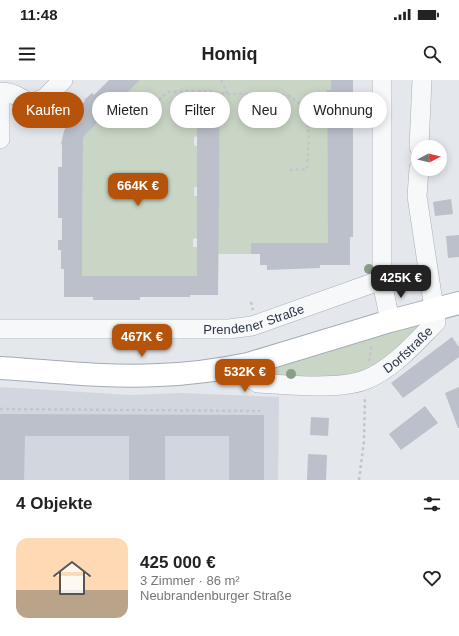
<!DOCTYPE html>
<html lang="de">
<head>
<meta charset="utf-8">
<style>
	:root { --surface:#fff; --page:#f2f2f2; --text:#222; --muted:#767676; --line:#e0e0e0; --accent:#b45309 }
	body { margin:0; font-family:Arial,sans-serif; background:var(--page); color:var(--text); height:100vh; display:flex; flex-direction:column; font-size:15px; white-space:nowrap }
	* { box-sizing:border-box; margin:0 }
	p { font-size:13px; color:var(--muted) }
	.icon { flex:none; width:22px; height:22px; fill:none; stroke:currentColor; stroke-width:2; stroke-linecap:round; stroke-linejoin:round }
	.map { position:relative; height:400px; overflow:hidden }
	.panel { display:flex; flex-direction:column; background:var(--surface); flex:1 }
	.panel>* { flex:none }
	.top-card { position:absolute; left:12px; top:12px; width:435px; height:36px; display:flex; gap:8px }
	.needle { width:26px; rotate:83deg }
	.fabs { position:absolute; left:411px; top:60px; display:grid; gap:8px }
	.fabs a { display:grid; place-items:center; width:36px; height:36px; border-radius:50%; background:var(--surface); box-shadow:0 2px 10px #0003; font-size:20px }
	.price { position:absolute; translate:-50% -34px; padding:0 9px; border-radius:8px; background:var(--accent); color:#fff; font-size:13px; line-height:26px; filter:drop-shadow(0 1px 2px #0008) }
	.price::after { content:''; position:absolute; left:50%; top:24px; width:12px; height:9px; margin-left:-6px; background:inherit; clip-path:polygon(0 0,100% 0,50% 100%) }
	.price.current { background:#222; color:#fff }
	ul { padding:0; list-style:none }
	li { display:flex; align-items:center; gap:12px; height:100px; padding:0 16px }
	li+li { border-top:1px solid var(--line) }
	li span { display:grid; place-items:center; flex:none; width:112px; height:80px; border-radius:12px; color:#555 }
	li>.icon { margin-inline-start:auto }
	span .icon { width:48px; height:48px; fill:#fffc; stroke-width:1 }
	li b { font-size:17px }
	h2 { display:flex; justify-content:space-between; align-items:center; height:48px; padding:0 16px; font-size:17px }
	.chip { padding:0 14px; border-radius:18px; background:var(--surface); box-shadow:0 2px 10px #0003; font-size:14px; line-height:36px }
	.chip.current { background:var(--accent); color:#fff }
	.status { display:flex; justify-content:space-between; align-items:center; height:28px; padding:0 20px; background:var(--surface); direction:ltr }
	.status svg { height:11px; fill:currentColor }
	header { display:flex; justify-content:space-between; align-items:center; height:52px; padding:0 16px; background:var(--surface); font-size:18px; font-weight:600 }
	.map>svg:first-child { display:block }
</style>
</head>
<body>
<div class="status"><b>11:48</b><svg viewBox="0 0 49 12"><path d="M0 12V9h3v3zM5 12V6h3v6zM10 12V3h3v9zM15 12V0h3v12zM26 1h20v11H26zM47 4h2v5h-2z"/></svg></div>
<header><svg class="icon" aria-label="menu" viewBox="0 0 24 24"><path d="M4 6h16M4 12h16M4 18h16"/></svg>Homiq<svg class="icon" aria-label="search" viewBox="0 0 24 24"><circle cx="10" cy="10" r="6"/><path d="M15 15l6 6"/></svg></header>
<div class="map">
<svg width="459" height="400" viewBox="0 0 459 400">
	<rect width="100%" height="100%" fill="#e4e7ec"/>
	<!-- built -->
	<path fill="#d2d6de" d="M0,307L130,315L182,313L279,317L278,400H0Z"/>
	<!-- green -->
	<path fill="#c9d6c5" d="M140,0H331V10H327L328,116H331C328,131 328,138 331,152L328,153V156L331,163H251V174H218L220,19H197V56L194,57V65L197,66V107H194V116H197V158L193,159V167H197V196H82L83,58L85,55Z
		M362,238L363,243L250,272L255,269Z
		M430,238L390,279L345,298L261,299L256,289Z"/>
	<!-- building -->
	<path fill="#bbc0ca" d="M109,0H140L86,54L83,58L82,196H197V19H220L218,215H190V217H140V220H93V217H64V189H61V170H58V160H62V138H58V87H62V65L61,64L64,51L70,39L68,36L85,21L84,20L92,13L94,15Z
		M331,0H353V157H350V185H320V188L267,190V185H260V174H251V163H328L327,10H331Z
		M451,119L453,134L435,136L433,122Z
		M459,155V177L448,178L446,156Z
		M452,257L459,267V277L403,318L391,303Z
		M459,307V348H458L445,313Z
		M425,326L438,343L401,370L389,354Z
		M0,334L264,335V400H229V356H165V400H129V356H25L24,400H0Z
		M311,337L329,338L328,356L310,355Z
		M308,374L327,375L326,400H307Z"/>
	<g fill="none" stroke-linecap="round" stroke-linejoin="round">
		<defs>
			<g id="minor">
				<path d="M382,0V202L390,241"/>
				<path d="M0,12C12,12 20,17 30,24L45,18L63,0"/>
				<path d="M0,24V59"/>
				<path d="M419,67L422,0"/>
				<path id="s1" d="M0,249H229L252,246L373,203L382,202"/>
				<path id="s2" d="M248,284L253,300L258,303C287,305 338,310 365,300C393,289 415,263 436,242L417,116L419,89"/>
			</g>
			<path id="major" d="M0,288C53,291 106,298 159,295C189,294 219,290 248,284L390,241L459,223"/>
		</defs>
		<!-- minor casing -->
		<use href="#minor" stroke="#a9aeb7" stroke-width="20"/>
		<!-- major casing -->
		<use href="#major" stroke="#a3abb8" stroke-width="24"/>
		<!-- path -->
		<path stroke="#c2c5cb" stroke-width="2.5" stroke-dasharray="3 3" stroke-linecap="butt" d="M221,0L227,13
			M154,24L168,12L184,11H208L227,14H274L289,16L298,22L306,39L309,55L307,89L289,90
			M251,222L253,230
			M369,281L372,264
			M0,329L260,331
			M359,400L364,361L365,316"/>
		<!-- minor -->
		<use href="#minor" stroke="#f7f8fa" stroke-width="19"/>
		<!-- major -->
		<use href="#major" stroke="#fff" stroke-width="22"/>
	</g>
	<!-- trees -->
	<g fill="#899d89">
		<circle cx="369" cy="189" r="5"/>
		<circle cx="291" cy="294" r="5"/>
	</g>
	<g text-anchor="middle" stroke-width="3" stroke-linejoin="round" paint-order="stroke">
		<!-- street labels -->
		<g font-size="13" fill="#2b3445" stroke="#f4f6f9">
			<text dy="5" stroke="none"><textPath href="#s1" startOffset="255">Prendener Straße</textPath></text>
			<text dy="5" stroke="none"><textPath href="#s2" startOffset="183">Dorfstraße</textPath></text>
		</g>
	</g>
</svg>
<div class="fabs">
<a><svg class="needle" viewBox="-14 -14 28 28"><path d="M0-13l5 13h-10z" fill="#e53935"/><path d="M0 13l5-13h-10z" fill="#767676"/></svg></a>
</div>
<b class="price" style="left:138px;top:127px">664K €</b>
<b class="price current" style="left:401px;top:219px">425K €</b>
<b class="price" style="left:142px;top:278px">467K €</b>
<b class="price" style="left:245px;top:313px">532K €</b>
<div class="top-card">
<a class="chip current">Kaufen</a>
<a class="chip">Mieten</a>
<a class="chip">Filter</a>
<a class="chip">Neu</a>
<a class="chip">Wohnung</a>
</div>
</div>
<section class="panel">
<h2>4 Objekte<svg class="icon" aria-label="filters" viewBox="0 0 24 24"><path d="M4 7h16M4 17h16"/><circle cx="9" cy="7" r="2"/><circle cx="15" cy="17" r="2"/></svg></h2>
<ul>
<li><span style="background:linear-gradient(#ffd9b3 65%,#b9a48a 0)"><svg class="icon" aria-label="home" viewBox="0 0 24 24"><path d="M3 11l9-7 9 7M6 9v11h12V9"/></svg></span><div><b>425 000 €</b><p>3 Zimmer · 86 m²</p><p>Neubrandenburger Straße</p></div><svg class="icon" aria-label="heart" viewBox="0 0 24 24"><path d="M12 20l-8-8c-3-5 5-10 8-4 3-6 11-1 8 4z"/></svg></li>
</ul>
</section>
</body>
</html>
